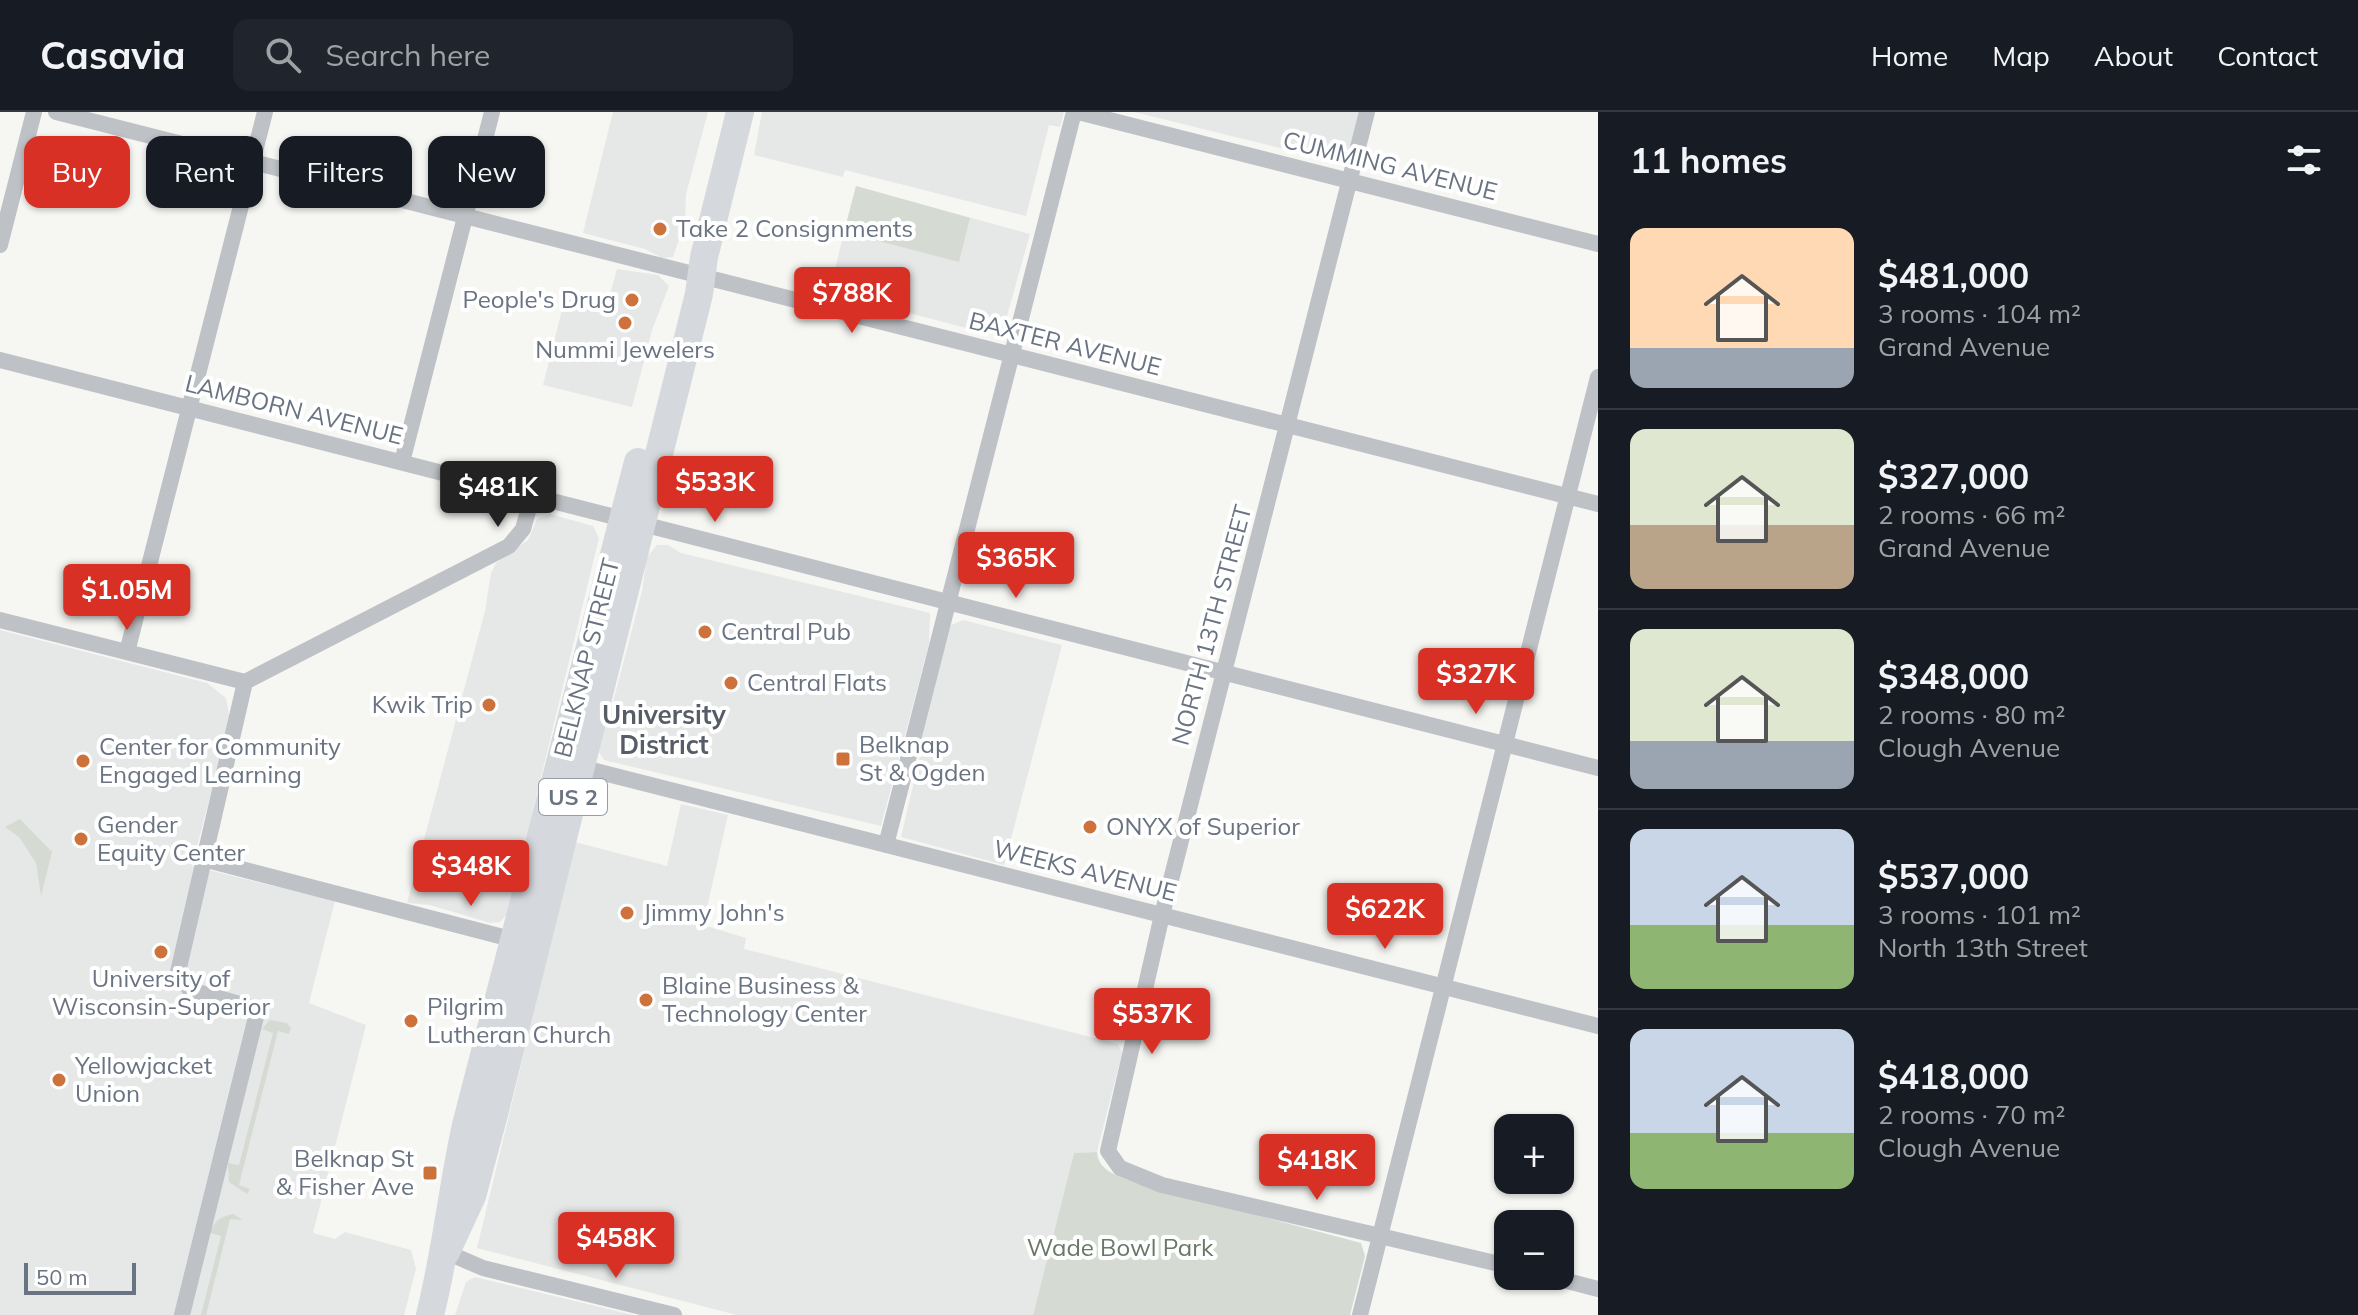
<!DOCTYPE html>
<html lang="en">
<head>
<meta charset="utf-8">
<style>
	:root { --surface:#171b24; --page:#20242c; --text:#f1f3f6; --muted:#9ea1a6; --line:#363941; --accent:#d93025 }
	body { margin:0; font-family:Mulish,sans-serif; background:var(--page); color:var(--text); height:100vh; display:flex; flex-direction:column; font-size:30px; white-space:nowrap }
	* { box-sizing:border-box; margin:0 }
	p { font-size:26px; color:var(--muted) }
	.icon { flex:none; width:44px; height:44px; fill:none; stroke:currentColor; stroke-width:2; stroke-linecap:round; stroke-linejoin:round }
	.map { position:relative; flex:1; overflow:hidden }
	.sheet { display:flex; flex-direction:column; background:var(--surface); width:760px }
	.sheet>* { flex:none }
	.banner { position:absolute; left:24px; top:24px; width:760px; height:72px; display:flex; gap:16px }
	.tools { position:absolute; left:1494px; top:1002px; display:grid; gap:16px }
	.tools a { display:grid; place-items:center; width:80px; height:80px; border-radius:16px; background:var(--surface); box-shadow:0 2px 6px #0004; font-size:40px }
	.scale { position:absolute; left:24px; bottom:20px; width:112px; box-sizing:border-box; padding-left:8px; border:4px solid #697381; border-top:0; font-size:22px; line-height:28px; white-space:nowrap; color:#697381; -webkit-text-stroke:6px #fff; paint-order:stroke }
	.price { position:absolute; translate:-50% -68px; padding:0 18px; border-radius:8px; background:var(--accent); color:#fff; font-size:26px; line-height:52px; filter:drop-shadow(0 2px 4px #0008) }
	.price::after { content:''; position:absolute; left:50%; top:48px; width:24px; height:18px; margin-left:-12px; background:inherit; clip-path:polygon(0 0,100% 0,50% 100%) }
	.price.active { background:#222; color:#fff }
	ul { padding:0; list-style:none }
	li { display:flex; align-items:center; gap:24px; height:200px; padding:0 32px }
	li+li { border-top:2px solid var(--line) }
	li span { display:grid; place-items:center; flex:none; width:224px; height:160px; border-radius:16px; color:#555 }
	li>.icon { margin-inline-start:auto }
	span .icon { width:96px; height:96px; fill:#fffc; stroke-width:1 }
	li b { font-size:34px }
	h2 { display:flex; justify-content:space-between; align-items:center; height:96px; padding:0 32px; font-size:34px }
	.tag { padding:0 28px; border-radius:16px; background:var(--surface); box-shadow:0 2px 6px #0004; font-size:28px; line-height:72px }
	.tag.active { background:var(--accent); color:#fff }
	header { display:flex; align-items:center; gap:48px; box-sizing:border-box; height:112px; padding:0 40px; background:var(--surface); border-bottom:2px solid var(--line) }
	header strong { font-size:38px }
	nav { display:flex; gap:44px; margin-inline-start:auto; font-size:28px }
	.search { width:560px; height:72px; background:var(--page); display:flex; align-items:center; gap:20px; box-sizing:border-box; padding:0 28px; border-radius:16px; color:var(--muted); font-size:30px }
	main { display:flex; flex:1; min-height:0 }
	.map>svg:first-child { display:block }
</style>
</head>
<body>
<header>
<strong>Casavia</strong>
<div class="search"><svg class="icon" aria-label="search" viewBox="0 0 24 24"><circle cx="10" cy="10" r="6"/><path d="M15 15l6 6"/></svg>Search here</div>
<nav><a>Home</a><a>Map</a><a>About</a><a>Contact</a></nav>
</header>
<main>
<div class="map">
<svg width="1598" height="1203" viewBox="0 0 1598 1203">
	<rect width="100%" height="100%" fill="#f6f6f3"/>
	<!-- built -->
	<path fill="#e6e8e7" d="M613,0H708L686,82L685,110L673,145L662,146L645,137L583,121Z
		M762,0H1064L1060,15L1049,13L1026,104L845,58L843,65L754,43Z
		M1134,0H1362L1349,43L1337,50Z
		M856,74L1030,122L1003,218L985,221L829,180Z
		M617,157L658,163L669,174L652,218L632,295L543,273L565,186L606,197Z
		M550,402L593,414L599,426L508,801L500,810L490,811L430,793L407,791L485,499L491,461L496,451L528,428L537,407Z
		M657,433H668L681,441L930,501L929,532L881,714L604,648L599,640L603,615L611,598L642,479L647,445Z
		M963,508L1062,533L1004,753L901,725L920,644L916,642L947,526L951,513Z
		M0,518L207,571L226,586L230,608L192,754L335,789L309,891L366,913L313,1121L335,1127L345,1120L411,1138L416,1157L404,1203H0Z
		M681,692L728,703L703,813L746,826L744,837L1118,932L1122,941L1097,1040L1074,1041L1033,1203H737L477,1136L542,867L571,729L667,754Z
		M475,1165L550,1183L633,1203H455L466,1170Z"/>
	<!-- green -->
	<path fill="#d5dad3" d="M856,74L970,106L959,150L844,120Z
		M20,707L52,740L41,784L36,751L19,725L5,715Z
		M270,908L287,911L291,916L289,922L278,919L239,1073L250,1077L247,1082L229,1070L228,1051L239,1053L273,921L262,917Z
		M1097,1040C1098,1060 1121,1065 1137,1071L1361,1131L1365,1144L1350,1203H1033L1074,1041Z
		M233,1102L243,1108L230,1107L206,1203H201L221,1124L210,1121C214,1109 221,1104 233,1102Z"/>
	<g fill="none" stroke-linecap="round" stroke-linejoin="round">
		<!-- minor -->
		<path stroke="#bec1c5" stroke-width="16" d="M56,0L1598,392
			M1078,0L1598,132
			M1367,0L1162,803L1108,1039L1120,1056L1162,1073L1508,1154
			M0,133L34,0
			M0,248L1598,656
			M402,350L492,0
			M0,508L245,570
			M127,540L265,0
			M245,570L509,434L523,417L532,385
			M576,654L1598,914
			M886,733L1074,0
			M203,747L519,829
			M446,1140L483,1156L674,1203
			M1548,1164L1598,1177
			M182,1203L258,897L190,878L178,860L245,570
			M1360,1203L1598,265"/>
		<!-- trunk -->
		<path stroke="#d5d8dc" stroke-width="28" d="M446,1140L472,1084L494,1002L699,182L704,145L740,0
			M430,1203C446,1140 452,1077 466,1013L638,350"/>
	</g>
	<!-- markers -->
	<g fill="#ce723b" stroke="#fff" stroke-width="3">
		<circle cx="660" cy="117" r="8"/>
		<circle cx="632" cy="188" r="8"/>
		<circle cx="625" cy="211" r="8"/>
		<circle cx="705" cy="520" r="8"/>
		<circle cx="731" cy="571" r="8"/>
		<circle cx="489" cy="593" r="8"/>
		<rect x="835" y="639" width="16" height="16" rx="4"/>
		<circle cx="83" cy="649" r="8"/>
		<circle cx="1090" cy="715" r="8"/>
		<circle cx="81" cy="727" r="8"/>
		<circle cx="627" cy="801" r="8"/>
		<circle cx="161" cy="840" r="8"/>
		<circle cx="646" cy="888" r="8"/>
		<circle cx="411" cy="909" r="8"/>
		<circle cx="59" cy="968" r="8"/>
		<rect x="422" y="1053" width="16" height="16" rx="4"/>
	</g>
	<g text-anchor="middle" stroke-width="8" stroke-linejoin="round" paint-order="stroke">
		<!-- shield labels -->
		<rect fill="#fff" stroke="#969da7" stroke-width="2" x="539" y="667" width="68" height="36" rx="6"/>
		<g font-size="22" font-weight="bold" fill="#697381">
			<text x="573" y="693">US 2</text>
		</g>
		<!-- street labels -->
		<g font-size="24" fill="#697381" stroke="#fff">
			<text transform="translate(1390 54) rotate(14)" y="8">CUMMING AVENUE</text>
			<text transform="translate(1065 232) rotate(14)" y="8">BAXTER AVENUE</text>
			<text transform="translate(294 298) rotate(14)" y="8">LAMBORN AVENUE</text>
			<text transform="translate(1212 513) rotate(-75)" y="8">NORTH 13TH STREET</text>
			<text transform="translate(587 546) rotate(-76)" y="8">BELKNAP STREET</text>
			<text transform="translate(1085 759) rotate(14)" y="8">WEEKS AVENUE</text>
		</g>
		<!-- poi labels -->
		<g font-size="24" fill="#697381" stroke="#fff" text-anchor="start">
			<text x="676" y="125">Take 2 Consignments</text>
			<text x="616" y="196" text-anchor="end">People's Drug</text>
			<text x="625" y="246" text-anchor="middle">Nummi Jewelers</text>
			<text x="721" y="528">Central Pub</text>
			<text x="747" y="579">Central Flats</text>
			<text x="473" y="601" text-anchor="end">Kwik Trip</text>
			<text x="859" y="641">Belknap<tspan x="859" dy="28">St &amp; Ogden</tspan></text>
			<text x="99" y="643">Center for Community<tspan x="99" dy="28">Engaged Learning</tspan></text>
			<text x="97" y="721">Gender<tspan x="97" dy="28">Equity Center</tspan></text>
			<text x="1106" y="723">ONYX of Superior</text>
			<text x="643" y="809">Jimmy John's</text>
			<text x="161" y="875" text-anchor="middle">University of<tspan x="161" dy="28">Wisconsin-Superior</tspan></text>
			<text x="662" y="882">Blaine Business &amp;<tspan x="662" dy="28">Technology Center</tspan></text>
			<text x="427" y="903">Pilgrim<tspan x="427" dy="28">Lutheran Church</tspan></text>
			<text x="75" y="962">Yellowjacket<tspan x="75" dy="28">Union</tspan></text>
			<text x="414" y="1055" text-anchor="end">Belknap St<tspan x="414" dy="28">&amp; Fisher Ave</tspan></text>
		</g>
		<!-- park labels -->
		<g font-size="24" fill="#687967" stroke="#fff">
			<text x="1120" y="1144">Wade Bowl Park</text>
		</g>
		<!-- neighbourhood labels -->
		<g font-size="26" font-weight="bold" fill="#565d67" stroke="#fff">
			<text x="664" y="612">University<tspan x="664" dy="30">District</tspan></text>
		</g>
	</g>
</svg>
<div class="tools">
<a>+</a>
<a>−</a>
</div>
<div class="scale">50 m</div>
<b class="price" style="left:852px;top:223px">$788K</b>
<b class="price" style="left:715px;top:412px">$533K</b>
<b class="price active" style="left:498px;top:417px">$481K</b>
<b class="price" style="left:1016px;top:488px">$365K</b>
<b class="price" style="left:127px;top:520px">$1.05M</b>
<b class="price" style="left:1476px;top:604px">$327K</b>
<b class="price" style="left:471px;top:796px">$348K</b>
<b class="price" style="left:1385px;top:839px">$622K</b>
<b class="price" style="left:1152px;top:944px">$537K</b>
<b class="price" style="left:1317px;top:1090px">$418K</b>
<b class="price" style="left:616px;top:1168px">$458K</b>
<div class="banner">
<a class="tag active">Buy</a>
<a class="tag">Rent</a>
<a class="tag">Filters</a>
<a class="tag">New</a>
</div>
</div>
<section class="sheet">
<h2>11 homes<svg class="icon" aria-label="filters" viewBox="0 0 24 24"><path d="M4 7h16M4 17h16"/><circle cx="9" cy="7" r="2"/><circle cx="15" cy="17" r="2"/></svg></h2>
<ul>
<li><span style="background:linear-gradient(#ffd9b3 75%,#9aa5b1 0)"><svg class="icon" aria-label="home" viewBox="0 0 24 24"><path d="M3 11l9-7 9 7M6 9v11h12V9"/></svg></span><div><b>$481,000</b><p>3 rooms · 104 m²</p><p>Grand Avenue</p></div></li>
<li><span style="background:linear-gradient(#dfe7d0 60%,#b9a48a 0)"><svg class="icon" aria-label="home" viewBox="0 0 24 24"><path d="M3 11l9-7 9 7M6 9v11h12V9"/></svg></span><div><b>$327,000</b><p>2 rooms · 66 m²</p><p>Grand Avenue</p></div></li>
<li><span style="background:linear-gradient(#dfe7d0 70%,#9aa5b1 0)"><svg class="icon" aria-label="home" viewBox="0 0 24 24"><path d="M3 11l9-7 9 7M6 9v11h12V9"/></svg></span><div><b>$348,000</b><p>2 rooms · 80 m²</p><p>Clough Avenue</p></div></li>
<li><span style="background:linear-gradient(#c9d6e8 60%,#8fb573 0)"><svg class="icon" aria-label="home" viewBox="0 0 24 24"><path d="M3 11l9-7 9 7M6 9v11h12V9"/></svg></span><div><b>$537,000</b><p>3 rooms · 101 m²</p><p>North 13th Street</p></div></li>
<li><span style="background:linear-gradient(#c9d6e8 65%,#8fb573 0)"><svg class="icon" aria-label="home" viewBox="0 0 24 24"><path d="M3 11l9-7 9 7M6 9v11h12V9"/></svg></span><div><b>$418,000</b><p>2 rooms · 70 m²</p><p>Clough Avenue</p></div></li>
</ul>
</section>
</main>
</body>
</html>
